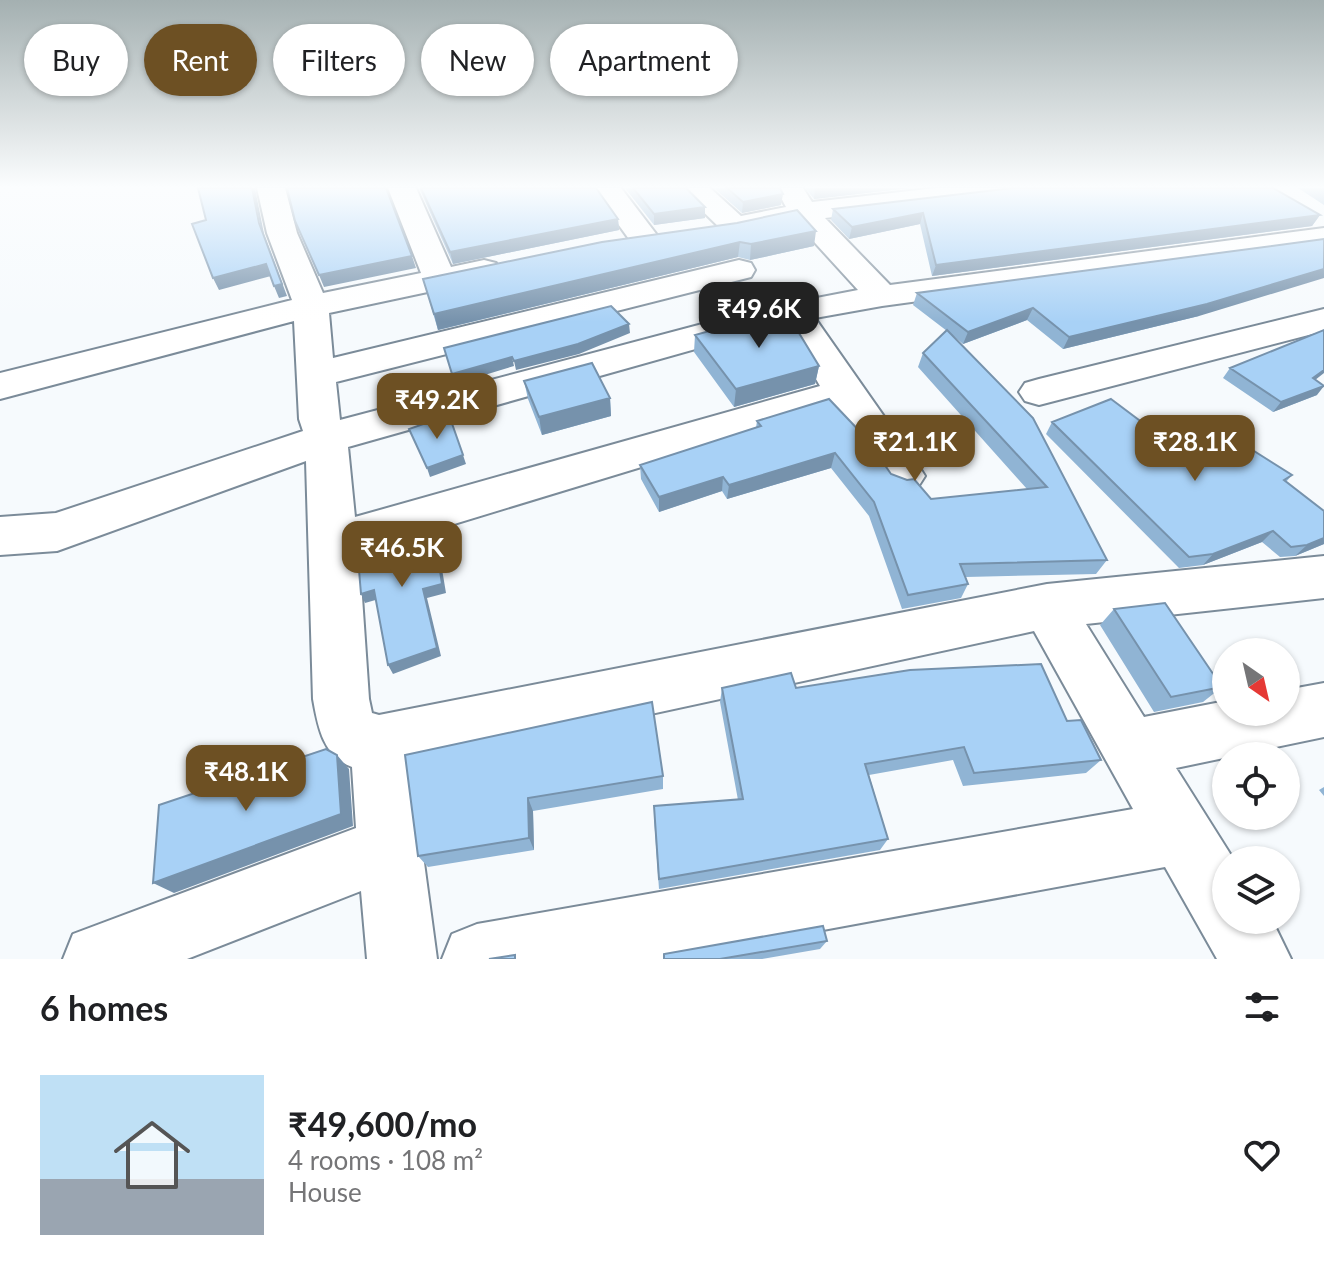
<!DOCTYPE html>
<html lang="en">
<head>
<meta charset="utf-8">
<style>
	:root { --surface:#fff; --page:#f2f2f2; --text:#202124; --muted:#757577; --accent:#6d5023 }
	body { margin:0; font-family:Lato,sans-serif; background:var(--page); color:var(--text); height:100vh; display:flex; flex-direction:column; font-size:30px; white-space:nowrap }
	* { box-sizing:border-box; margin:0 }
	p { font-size:26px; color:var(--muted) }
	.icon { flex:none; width:44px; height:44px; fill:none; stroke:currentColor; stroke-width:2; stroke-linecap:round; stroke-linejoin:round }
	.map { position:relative; height:959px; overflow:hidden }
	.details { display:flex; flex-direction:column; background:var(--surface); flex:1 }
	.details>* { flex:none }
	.banner { position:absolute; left:24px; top:24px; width:800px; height:72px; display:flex; gap:16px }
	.needle { width:52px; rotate:146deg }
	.controls { position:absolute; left:1212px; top:638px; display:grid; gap:16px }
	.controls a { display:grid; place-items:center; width:88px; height:88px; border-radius:50%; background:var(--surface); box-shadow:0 2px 6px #0004; font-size:40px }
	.price { position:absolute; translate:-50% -68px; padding:0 18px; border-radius:16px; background:var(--accent); color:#fff; font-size:26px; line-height:52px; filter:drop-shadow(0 2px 4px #0008) }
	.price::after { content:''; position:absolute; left:50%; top:48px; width:24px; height:18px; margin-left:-12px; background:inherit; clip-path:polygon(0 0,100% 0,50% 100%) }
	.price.active { background:#222; color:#fff }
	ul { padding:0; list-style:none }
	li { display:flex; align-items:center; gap:24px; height:200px; padding:0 40px }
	li span { display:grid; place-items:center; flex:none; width:224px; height:160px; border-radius:0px; color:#555 }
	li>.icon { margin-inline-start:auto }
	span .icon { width:96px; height:96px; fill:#fffc; stroke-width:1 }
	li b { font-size:34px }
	h2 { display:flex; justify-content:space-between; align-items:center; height:96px; padding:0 40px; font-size:34px }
	.chip { padding:0 28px; border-radius:36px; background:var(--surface); box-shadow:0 2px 6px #0004; font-size:28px; line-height:72px }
	.chip.active { background:var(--accent); color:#fff }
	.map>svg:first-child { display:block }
</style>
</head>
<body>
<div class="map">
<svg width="1324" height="959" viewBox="0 0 1324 959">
	<rect width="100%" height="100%" fill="#f6fafd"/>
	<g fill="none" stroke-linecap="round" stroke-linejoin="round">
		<defs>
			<path id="minor" d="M257,188H285L297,233L323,293L421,273L388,188H416L451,267L484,260L496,263L500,270L496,277L484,280L329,313L333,358L739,260L751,263L755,270L751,277L336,382L340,420L759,309L858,290L796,222L735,235L724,232L679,188H710L741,216L786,207L778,192L781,188H803L812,202L936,188H1023L1019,194L1009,196L825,218L890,285L1324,228V246L882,306L815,318L918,465L925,476L918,487L903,492L888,487L835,408L359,553L369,699L372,713L379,715L1047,584L1324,556V598L1086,624L1144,717L1226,701V712H1286V690L1324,683V737L1176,768L1234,860H1226V920H1272L1291,959H1217L1165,867L666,959H442L452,934L477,924L1133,809L1034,631L411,766L437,959H367L361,891L187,959H63L73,934L356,828L352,767C323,756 318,727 313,699L306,461L57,551L0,555V517L56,513L303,431L299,419L294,321L0,399V373L292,300L267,233ZM784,324L820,386L355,517L348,447Z
				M592,188H621L660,239L656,246L645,248L634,246Z
				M1324,309V331L1039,405L1025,401L1019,392L1025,383L1039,379Z"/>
		</defs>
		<!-- minor casing -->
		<use href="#minor" stroke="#7b8b99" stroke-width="4"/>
		<!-- minor -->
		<use href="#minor" fill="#fff" fill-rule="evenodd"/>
	</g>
	<!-- wall -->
	<path fill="#90b4d4" d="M419,188H596L618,219L619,230L453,264Z
		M625,188H686L705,207V218L654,225Z
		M714,188H780L781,205L742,213Z
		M805,188H910L814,199Z
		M1298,188H1324V205Z
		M833,209L1320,215L1312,226L932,276L920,224L849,239L831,220Z
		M737,223L814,246L750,260L738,257L438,330L423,279Z
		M917,293L1199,316L1063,349L1027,320L963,344L951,334L1107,560L1096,574L966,577L968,584L961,598L902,609L869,516L831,468L727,499L722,491L659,512L641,479L640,465L756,428L757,421L891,474L931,499L1027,489L918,367L923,353L947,331L913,305Z
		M695,335L819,366L815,384L734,407L694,352Z
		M1230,368L1315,380L1317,395L1273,412L1223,378Z
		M524,381L610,398L611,416L542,435L528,399Z
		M1052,422L1167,441L1186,448L1292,475L1286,482L1324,511V544L1295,556L1280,557L1262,542L1203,565L1179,568L1046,434Z
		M1114,609L1222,687L1203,702L1154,712L1100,625Z
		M722,688H796L1067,721L1101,760L1086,773L963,786L953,760L869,775L888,839L880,850L659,889L654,818L738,800L720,702Z
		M405,755L663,776V789L533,811L534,850L428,867L418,856Z
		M1324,787V796L1319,790Z
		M827,941L820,949L762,959H664Z"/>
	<!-- shaded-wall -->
	<path fill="#7692ac" d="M252,188H255L264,234L287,296L279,298L274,286Z
		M815,188H910L814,199Z
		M783,194L781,205L742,213L743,202Z
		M705,207V218L654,225V214Z
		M923,213L920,224L849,239L852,227Z
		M1320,215L1312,226L932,276L936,265Z
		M618,219L619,230L453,264L450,252Z
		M816,231L814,246L750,260L751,244Z
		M740,242L738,257L438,330L434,314Z
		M412,256L416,268L324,287L319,275Z
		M266,264L271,276L219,290L213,278Z
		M1324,269V278L1199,316L1063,349L1069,337Z
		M1033,308L1027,320L963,344L968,332Z
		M629,324L630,333L579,354L516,370L514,361Z
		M512,357L514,366L455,384L452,374Z
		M819,366L815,384L734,407L736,389Z
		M1324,370V373L1305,388L1313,378Z
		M1324,386L1317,395L1273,412L1281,402Z
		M610,398L611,416L542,435L539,417Z
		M835,453L831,468L727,499L729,485Z
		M463,455L466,464L430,477L427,468Z
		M723,477L722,491L659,512V497Z
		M433,523L436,533L446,593L427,598L441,656L393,674L388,665L423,589Z
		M1273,531L1262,542L1203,565L1213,554Z
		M1324,538V544L1295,556L1307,545Z
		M374,590L379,599L365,603L361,594Z
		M337,755L349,769L353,826L174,893L153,883Z
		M528,798L533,811L534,850L529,838Z"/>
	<!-- building -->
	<path fill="#a8d1f6" stroke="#7692ac" stroke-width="2" d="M198,188H252L259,223L282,284L274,286L266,264L213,278L192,224L206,220Z
		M287,188H386L412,256L319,275L295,221Z
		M421,188H596L618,219L450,252Z
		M633,188H686L705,207L654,214Z
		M727,188H780L783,194L743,202Z
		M1013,188H1273L1320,215L936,265L923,213L852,227L833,209Z
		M797,210L816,231L751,244L740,242L434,314L423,279L602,242L737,223Z
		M1324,239V269L1207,304L1069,337L1033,308L968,332L917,293Z
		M611,306L629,324L578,344L514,361L512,357L452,374L444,348Z
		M785,310L819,366L736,389L695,335Z
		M947,330L1033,418L1107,560L960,564L968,584L908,595L874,502L835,453L729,485L723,477L659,497L640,465L761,426L757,421L829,399L866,438L891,474L907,480L914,479L931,499L1047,487L923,353Z
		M1324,330V370L1313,378L1324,386L1281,402L1230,368Z
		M592,363L610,398L539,417L524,381Z
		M1111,399L1167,441L1173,438L1186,448L1216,427L1292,475L1284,480L1324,511V538L1307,545L1291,547L1273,531L1213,554L1189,557L1052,422Z
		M449,415L463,455L427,468L409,429Z
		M433,523L442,584L423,589L437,648L388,665L374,590L361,594L357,546Z
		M1165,603L1222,687L1171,697L1114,609Z
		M1041,664L1067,721L1081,720L1101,760L974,773L964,747L865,764L888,839L659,879L654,806L743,799L722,688L791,673L796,688L910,670Z
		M652,702L663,776L528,798L529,838L418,856L405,755Z
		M326,749L337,755L341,814L153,883L159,805Z
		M823,926L827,941L720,959H664V954Z
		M515,955V959H489Z"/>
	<!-- sky -->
	<linearGradient id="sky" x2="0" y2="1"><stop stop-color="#a4b0b1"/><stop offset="0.58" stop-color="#fbfdfe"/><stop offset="1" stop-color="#fbfdfe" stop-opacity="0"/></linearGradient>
	<rect width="1324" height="322" fill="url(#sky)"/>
</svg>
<div class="controls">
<a><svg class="needle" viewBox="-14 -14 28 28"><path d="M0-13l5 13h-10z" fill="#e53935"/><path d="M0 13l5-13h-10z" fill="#757577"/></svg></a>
<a><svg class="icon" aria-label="locate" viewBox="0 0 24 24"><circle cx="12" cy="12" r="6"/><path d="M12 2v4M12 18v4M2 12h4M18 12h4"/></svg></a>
<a><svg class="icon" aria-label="layers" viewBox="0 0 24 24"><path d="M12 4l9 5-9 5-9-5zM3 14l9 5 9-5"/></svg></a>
</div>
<b class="price active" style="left:759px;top:350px">₹49.6K</b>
<b class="price" style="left:437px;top:441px">₹49.2K</b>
<b class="price" style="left:915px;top:483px">₹21.1K</b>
<b class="price" style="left:1195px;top:483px">₹28.1K</b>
<b class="price" style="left:402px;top:589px">₹46.5K</b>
<b class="price" style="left:246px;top:813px">₹48.1K</b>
<div class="banner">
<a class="chip">Buy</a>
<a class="chip active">Rent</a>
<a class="chip">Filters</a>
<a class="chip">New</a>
<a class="chip">Apartment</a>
</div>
</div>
<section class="details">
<h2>6 homes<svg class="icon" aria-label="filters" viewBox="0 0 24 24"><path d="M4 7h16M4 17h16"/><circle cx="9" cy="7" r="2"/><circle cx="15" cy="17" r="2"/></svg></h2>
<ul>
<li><span style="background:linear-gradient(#bfe0f5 65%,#9aa5b1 0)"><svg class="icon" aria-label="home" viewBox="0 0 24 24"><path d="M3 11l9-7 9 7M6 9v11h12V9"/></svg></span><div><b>₹49,600/mo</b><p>4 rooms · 108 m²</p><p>House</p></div><svg class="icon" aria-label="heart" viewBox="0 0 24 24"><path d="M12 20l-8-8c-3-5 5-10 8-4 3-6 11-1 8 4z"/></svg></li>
</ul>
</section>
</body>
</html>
